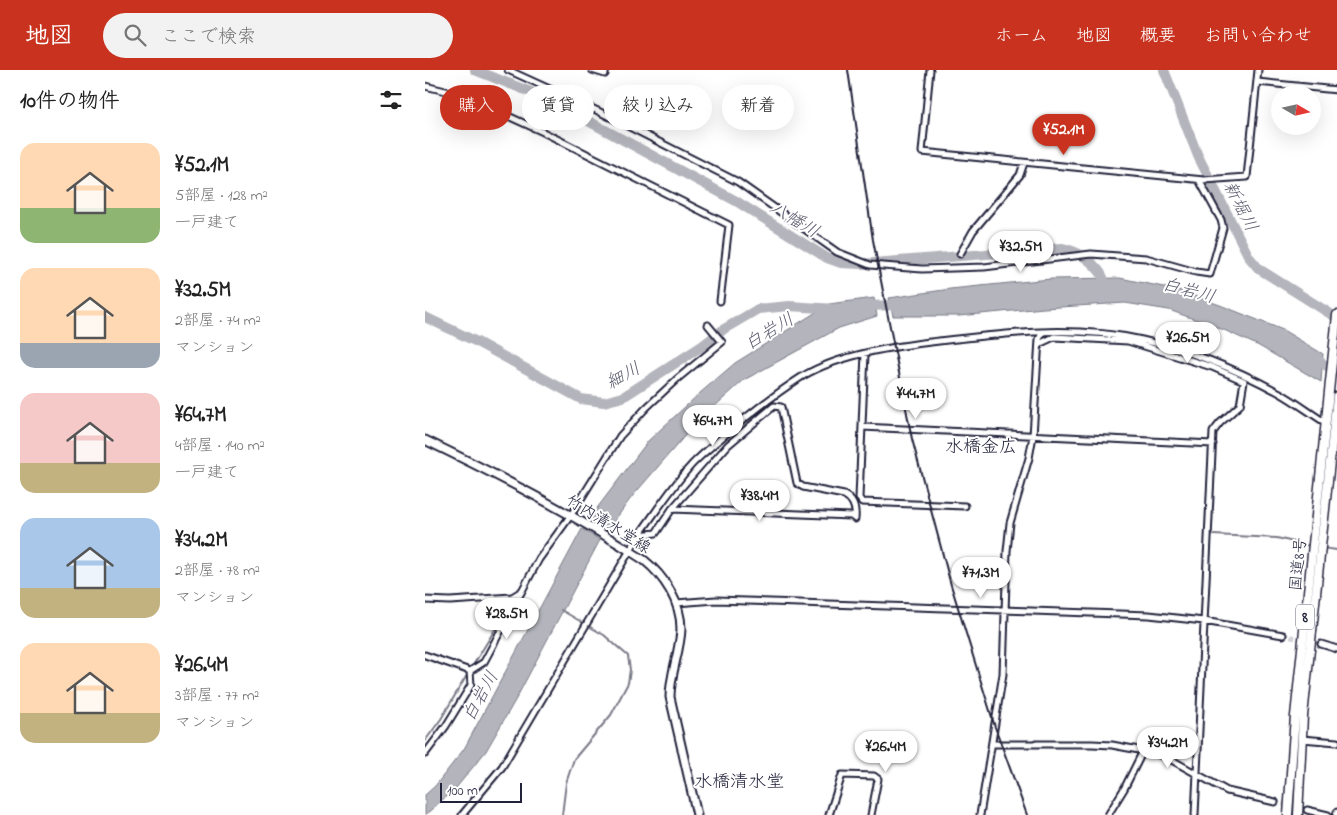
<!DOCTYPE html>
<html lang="ja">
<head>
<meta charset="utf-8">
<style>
	:root { --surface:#fff; --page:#f2f2f2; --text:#222; --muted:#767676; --accent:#c8321e }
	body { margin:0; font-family:"Indie Flower","Klee One",sans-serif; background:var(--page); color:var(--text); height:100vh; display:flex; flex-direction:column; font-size:19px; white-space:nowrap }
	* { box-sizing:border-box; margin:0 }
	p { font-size:16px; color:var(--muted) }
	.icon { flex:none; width:28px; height:28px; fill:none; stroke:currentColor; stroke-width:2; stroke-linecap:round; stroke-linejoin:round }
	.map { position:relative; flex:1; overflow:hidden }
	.details { display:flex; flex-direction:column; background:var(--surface); width:425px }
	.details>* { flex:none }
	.guide { position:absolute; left:15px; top:15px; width:475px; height:45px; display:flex; gap:10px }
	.needle { width:32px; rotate:99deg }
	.tools { position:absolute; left:846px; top:15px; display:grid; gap:10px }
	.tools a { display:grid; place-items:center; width:50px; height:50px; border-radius:50%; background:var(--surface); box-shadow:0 5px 20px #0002; font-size:25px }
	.scale { position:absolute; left:15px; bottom:12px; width:82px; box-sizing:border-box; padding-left:5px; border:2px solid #22223b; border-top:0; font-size:14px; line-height:18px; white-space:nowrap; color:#22223b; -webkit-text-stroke:4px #fff; paint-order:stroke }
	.price { position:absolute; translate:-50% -42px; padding:0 11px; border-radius:18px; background:#fff; color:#222; font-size:16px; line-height:32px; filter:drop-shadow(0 1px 2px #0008) }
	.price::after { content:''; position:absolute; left:50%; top:30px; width:15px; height:11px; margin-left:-8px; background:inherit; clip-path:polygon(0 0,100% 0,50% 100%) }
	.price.active { background:var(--accent); color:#fff }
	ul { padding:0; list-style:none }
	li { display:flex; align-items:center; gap:15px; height:125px; padding:0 20px }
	li span { display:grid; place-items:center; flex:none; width:140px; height:100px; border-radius:15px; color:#555 }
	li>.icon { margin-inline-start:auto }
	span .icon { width:60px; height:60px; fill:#fffc; stroke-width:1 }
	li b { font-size:21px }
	h2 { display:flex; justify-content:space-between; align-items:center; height:60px; padding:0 20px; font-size:21px }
	.chip { padding:0 18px; border-radius:22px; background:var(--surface); box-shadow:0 5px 20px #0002; font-size:18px; line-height:45px }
	.chip.active { background:var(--accent); color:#fff }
	header { display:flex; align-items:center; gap:30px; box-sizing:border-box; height:70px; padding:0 25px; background:var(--accent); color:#fff }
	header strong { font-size:24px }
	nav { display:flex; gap:28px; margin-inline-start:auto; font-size:18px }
	.search { width:350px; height:45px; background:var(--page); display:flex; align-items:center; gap:12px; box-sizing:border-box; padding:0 18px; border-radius:28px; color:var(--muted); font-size:19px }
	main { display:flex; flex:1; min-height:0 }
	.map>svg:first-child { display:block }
</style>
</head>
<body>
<header>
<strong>地図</strong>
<div class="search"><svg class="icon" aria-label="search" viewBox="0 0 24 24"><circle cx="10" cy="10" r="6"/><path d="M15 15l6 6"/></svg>ここで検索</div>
<nav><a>ホーム</a><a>地図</a><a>概要</a><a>お問い合わせ</a></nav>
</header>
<main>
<section class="details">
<h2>10件の物件<svg class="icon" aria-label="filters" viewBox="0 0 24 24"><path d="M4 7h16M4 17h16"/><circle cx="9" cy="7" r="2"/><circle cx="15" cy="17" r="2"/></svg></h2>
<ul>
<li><span style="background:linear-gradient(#ffd9b3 65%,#8fb573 0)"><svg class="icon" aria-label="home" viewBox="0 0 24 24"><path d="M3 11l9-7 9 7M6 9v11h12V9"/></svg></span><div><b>¥52.1M</b><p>5部屋 · 128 m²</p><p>一戸建て</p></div></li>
<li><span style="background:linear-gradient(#ffd9b3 75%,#9aa5b1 0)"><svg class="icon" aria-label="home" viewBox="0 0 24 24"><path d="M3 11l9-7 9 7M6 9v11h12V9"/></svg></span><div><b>¥32.5M</b><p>2部屋 · 74 m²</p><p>マンション</p></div></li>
<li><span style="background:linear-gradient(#f6c9c9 70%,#c2b280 0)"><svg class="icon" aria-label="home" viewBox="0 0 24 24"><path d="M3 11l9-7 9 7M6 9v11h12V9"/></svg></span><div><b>¥64.7M</b><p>4部屋 · 140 m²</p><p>一戸建て</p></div></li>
<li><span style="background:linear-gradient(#a9c7e8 70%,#c2b280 0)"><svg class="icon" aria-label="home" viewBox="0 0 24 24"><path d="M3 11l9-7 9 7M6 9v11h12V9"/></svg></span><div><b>¥34.2M</b><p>2部屋 · 78 m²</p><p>マンション</p></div></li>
<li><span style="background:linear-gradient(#ffd9b3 70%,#c2b280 0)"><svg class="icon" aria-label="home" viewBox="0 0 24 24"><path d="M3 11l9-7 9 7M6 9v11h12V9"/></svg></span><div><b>¥26.4M</b><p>3部屋 · 77 m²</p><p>マンション</p></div></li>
</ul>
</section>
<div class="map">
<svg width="912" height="745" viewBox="0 0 912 745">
	<rect width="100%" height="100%" fill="#fff"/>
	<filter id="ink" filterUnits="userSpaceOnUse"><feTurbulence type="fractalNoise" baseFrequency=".02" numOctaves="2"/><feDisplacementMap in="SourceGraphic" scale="10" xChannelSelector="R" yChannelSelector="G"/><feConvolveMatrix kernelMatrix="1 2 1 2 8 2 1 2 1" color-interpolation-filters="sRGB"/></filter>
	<g filter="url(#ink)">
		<!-- water -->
		<path fill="#b4b4bc" stroke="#7a7a88" d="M695,208L753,220L795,235L858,260L898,284L896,312L834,276L799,260L744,240L700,233L619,238L534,246H468L464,228L525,219L625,209Z
			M449,228L452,246L414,258L319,310L270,354L206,428L182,461L163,450L223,371L275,323L310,293L404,234Z
			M157,459L175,470L91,629L61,681L31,718L0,745V725L10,716L39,679Z"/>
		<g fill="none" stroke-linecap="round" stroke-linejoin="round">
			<!-- stream -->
			<path stroke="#7a7a88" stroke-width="2" d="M788,465L852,468L885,476
				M897,478L912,480
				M136,540L179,565L203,586L205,600L203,613L186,645L149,689L141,713L137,745
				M47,597L88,530
				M0,671L16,649L42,605"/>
			<!-- river -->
			<path stroke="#b4b4bc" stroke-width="10" d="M50,0L113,25L143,40L311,131L402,188L416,193L436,194L637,178C652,181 666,190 675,202C679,207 680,215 683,221
				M739,0L773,86L824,187L834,199L912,248
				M438,236L478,235
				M0,247L52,272L156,329L179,332L198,327L277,276L299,259L333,239L364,236L411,239
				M887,287L912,302"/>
			<!-- minor-tunnel -->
			<path stroke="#d3d3d8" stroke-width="5" stroke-dasharray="5 2.5" stroke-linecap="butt" d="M858,565L896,574
				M850,732L882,740"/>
			<defs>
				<path id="minor" d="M83,0L173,41L313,112L412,182L445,195L497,199L559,197L666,184L721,188L771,202L785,204L798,158L796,150L774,110
					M167,0L180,4L181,0
					M505,0L497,82L779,110L822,107L833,0
					M832,12L912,20
					M0,16L37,25L118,62L304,155L295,231
					M535,184L548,161L595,105L599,93
					M614,274L629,267L703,271L787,297L819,311L815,335L795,353L788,362L770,745
					M440,283L434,428L437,432L540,436
					M437,357L788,374
					M247,439L426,446L430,449
					M214,465C230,443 245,420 263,399C272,388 284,379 294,370C321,347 348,325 378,306C415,284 472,276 514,271C580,263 651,255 717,270C763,280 813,300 855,323C871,332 885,343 901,353
					M0,530L25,531L87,527L97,521
					M251,533L291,530L724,545L779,551L858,565
					M896,574L912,579
					M0,585L45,601
					M45,601L59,592L114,489L146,445L195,366L221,338L252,309L297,272L283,255
					M877,669L912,672
					M567,674H667L687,675L730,683L745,689L802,721L850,732
					M0,684L21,656L46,615L45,601
					M882,740L903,745
					M37,745L77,697L214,465L231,463L247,439L303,375L349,336L356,337L372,413L378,417L419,425C429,430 431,440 430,449
					M404,745L417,705L449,706L453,709L446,745
					M555,745L578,604L582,481L585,453L604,388L608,366L614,269L618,262
					M683,745L699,719L718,681
					M911,745L912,742"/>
				<path id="major" d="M0,370C75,406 149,444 219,490C239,506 256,532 256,559C255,582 245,604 245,627L272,745"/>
				<path id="highway" d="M863,745L870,646L912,245
					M873,745L878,646L912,326"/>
			</defs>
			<!-- minor casing -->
			<use href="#minor" stroke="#22223b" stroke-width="9"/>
			<!-- major casing -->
			<use href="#major" stroke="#22223b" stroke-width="11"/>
			<!-- highway casing -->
			<use href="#highway" stroke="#22223b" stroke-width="11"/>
			<!-- minor -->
			<use href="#minor" stroke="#fff" stroke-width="5"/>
			<!-- major -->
			<use href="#major" stroke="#fff" stroke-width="7"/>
			<!-- highway -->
			<use href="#highway" stroke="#fff" stroke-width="8"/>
			<!-- rail -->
			<path stroke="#22223b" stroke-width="2" d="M423,0L448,170L487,369L526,515L570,657L602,745"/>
		</g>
	</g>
	<g text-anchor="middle" stroke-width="4" stroke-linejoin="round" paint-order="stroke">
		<!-- shield labels -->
		<rect fill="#fff" stroke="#646476" stroke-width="1" x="871" y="534.5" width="18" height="25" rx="4"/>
		<g font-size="15" font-weight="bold" fill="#22223b">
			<text x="880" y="552">8</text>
		</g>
		<!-- street labels -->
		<g font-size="16" fill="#22223b" stroke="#fff">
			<text transform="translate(184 453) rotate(32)" y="6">竹内清水堂線</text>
			<text transform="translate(872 494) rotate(-84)" y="6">国道8号</text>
		</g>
		<!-- water labels -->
		<g font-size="18" font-style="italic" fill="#5c5c6f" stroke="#fff">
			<text transform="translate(816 136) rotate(63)" y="6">新堀川</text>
			<text transform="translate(370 149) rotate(31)" y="6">八幡川</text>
			<text transform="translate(764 220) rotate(15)" y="6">白岩川</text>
			<text transform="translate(344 261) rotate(-31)" y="6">白岩川</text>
			<text transform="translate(198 305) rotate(-28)" y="6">細川</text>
			<text transform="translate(55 626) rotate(-61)" y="6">白岩川</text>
		</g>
		<!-- neighbourhood labels -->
		<g font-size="18" fill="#22223b" stroke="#fff">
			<text x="556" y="382">水橋金広</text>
			<text x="314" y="717">水橋清水堂</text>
		</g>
	</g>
</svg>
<div class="tools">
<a><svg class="needle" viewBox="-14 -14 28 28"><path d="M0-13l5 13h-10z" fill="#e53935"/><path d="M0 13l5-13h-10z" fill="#767676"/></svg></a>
</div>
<div class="scale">100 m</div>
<b class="price active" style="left:639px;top:86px">¥52.1M</b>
<b class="price" style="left:596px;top:203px">¥32.5M</b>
<b class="price" style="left:763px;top:294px">¥26.5M</b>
<b class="price" style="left:491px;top:350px">¥44.7M</b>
<b class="price" style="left:288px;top:377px">¥64.7M</b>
<b class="price" style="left:335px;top:452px">¥38.4M</b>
<b class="price" style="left:556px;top:529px">¥71.3M</b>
<b class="price" style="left:82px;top:570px">¥28.5M</b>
<b class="price" style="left:743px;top:699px">¥34.2M</b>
<b class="price" style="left:461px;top:703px">¥26.4M</b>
<div class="guide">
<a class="chip active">購入</a>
<a class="chip">賃貸</a>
<a class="chip">絞り込み</a>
<a class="chip">新着</a>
</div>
</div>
</main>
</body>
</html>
